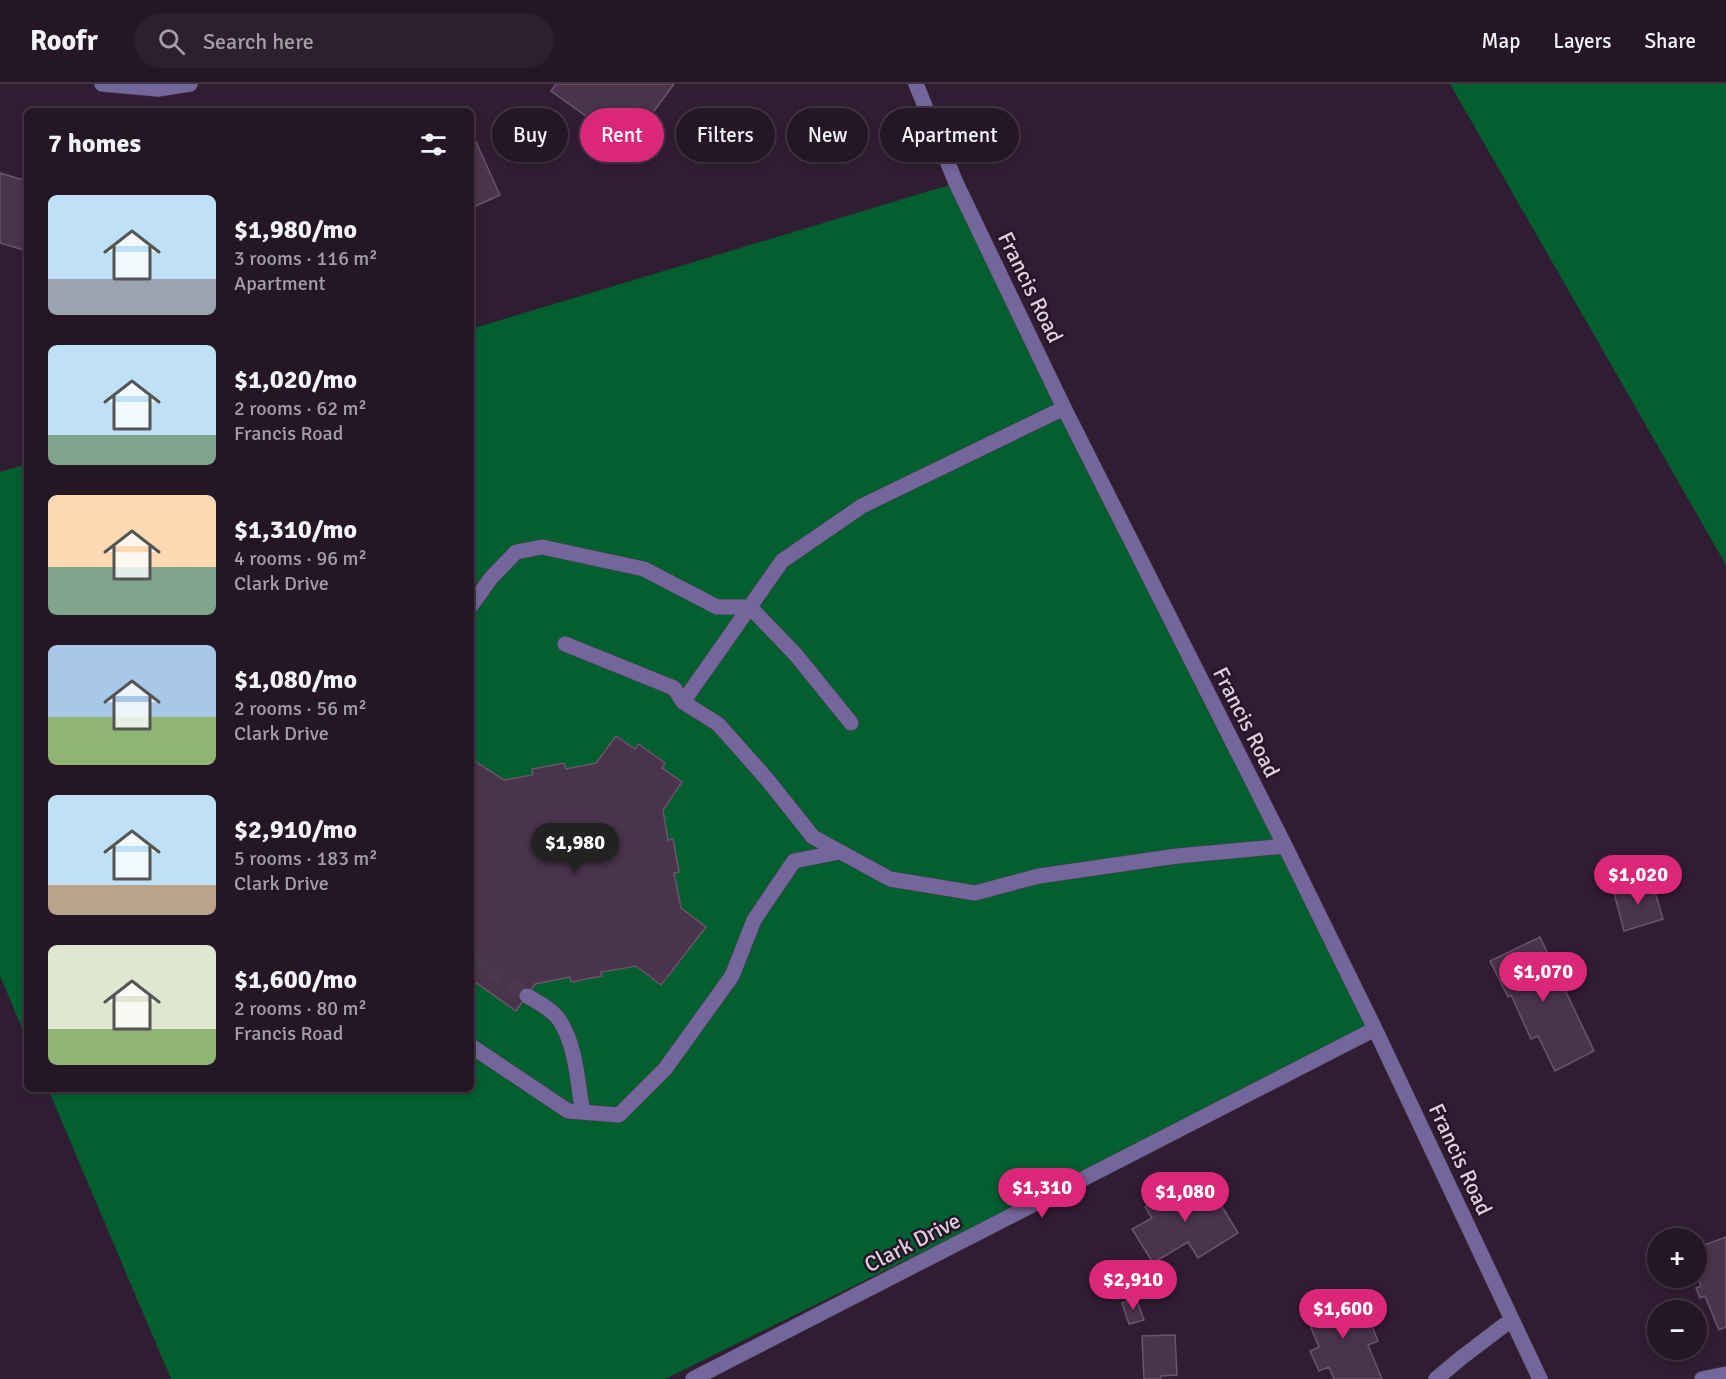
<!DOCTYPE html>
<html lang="en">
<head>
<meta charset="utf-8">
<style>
	:root { --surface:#251626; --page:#2d1f2e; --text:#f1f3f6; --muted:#a39fa7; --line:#423543; --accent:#db2777 }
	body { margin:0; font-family:Signika,sans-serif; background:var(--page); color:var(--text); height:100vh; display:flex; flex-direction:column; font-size:22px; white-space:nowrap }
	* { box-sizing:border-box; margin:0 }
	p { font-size:20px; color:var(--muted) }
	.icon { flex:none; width:33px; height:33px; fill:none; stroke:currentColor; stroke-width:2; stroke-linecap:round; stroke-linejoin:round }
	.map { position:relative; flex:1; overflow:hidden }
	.side { position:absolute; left:24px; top:24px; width:450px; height:984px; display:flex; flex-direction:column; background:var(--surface); border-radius:9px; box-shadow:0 3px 9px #0003,0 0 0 2px var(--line) }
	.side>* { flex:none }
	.banner { position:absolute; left:492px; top:24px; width:570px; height:54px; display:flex; gap:12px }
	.buttons { position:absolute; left:1647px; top:1144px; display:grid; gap:12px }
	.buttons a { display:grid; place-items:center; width:60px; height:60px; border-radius:50%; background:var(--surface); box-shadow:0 3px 9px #0003,0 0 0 2px var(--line); font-size:30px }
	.price { position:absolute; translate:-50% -51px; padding:0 14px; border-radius:21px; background:var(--accent); color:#fff; font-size:20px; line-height:39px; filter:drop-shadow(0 2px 3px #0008) }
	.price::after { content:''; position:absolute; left:50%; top:36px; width:18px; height:14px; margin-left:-9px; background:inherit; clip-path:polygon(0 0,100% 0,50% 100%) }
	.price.selected { background:#222; color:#fff }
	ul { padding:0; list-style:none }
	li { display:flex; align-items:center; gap:18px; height:150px; padding:0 24px }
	li span { display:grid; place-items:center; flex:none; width:168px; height:120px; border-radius:9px; color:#555 }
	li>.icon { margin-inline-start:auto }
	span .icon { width:72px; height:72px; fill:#fffc; stroke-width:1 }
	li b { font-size:26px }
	h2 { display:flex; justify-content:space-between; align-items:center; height:72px; padding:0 24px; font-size:26px }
	.pill { padding:0 21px; border-radius:27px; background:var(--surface); box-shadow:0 3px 9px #0003,0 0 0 2px var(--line); font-size:21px; line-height:54px }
	.pill.selected { background:var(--accent); color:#fff }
	header { display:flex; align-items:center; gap:36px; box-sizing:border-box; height:84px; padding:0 30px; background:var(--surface); border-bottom:2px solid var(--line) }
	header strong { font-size:28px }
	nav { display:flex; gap:33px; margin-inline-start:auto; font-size:21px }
	.search { width:420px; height:54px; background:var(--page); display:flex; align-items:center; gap:15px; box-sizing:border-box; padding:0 21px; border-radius:33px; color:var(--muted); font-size:22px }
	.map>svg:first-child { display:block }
</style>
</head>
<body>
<header>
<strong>Roofr</strong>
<div class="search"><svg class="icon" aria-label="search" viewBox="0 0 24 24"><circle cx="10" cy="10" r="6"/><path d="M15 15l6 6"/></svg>Search here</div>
<nav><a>Map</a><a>Layers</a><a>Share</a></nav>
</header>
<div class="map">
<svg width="1726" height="1295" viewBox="0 0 1726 1295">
	<rect width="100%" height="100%" fill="#311d33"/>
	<!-- green -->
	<path fill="#035e30" d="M1450,0H1726V481Z
		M956,99L1375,945L665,1295H171L48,1005H471V245Z
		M27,380V956L0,892V388Z"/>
	<!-- building -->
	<path fill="#49344b" stroke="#6b546d" stroke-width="1.5" d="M556,0H674L628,62L551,7Z
		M471,47L500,111L471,124Z
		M0,89L27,97V167L0,159Z
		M616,652L635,665L638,660L665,679L662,684L682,698L663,726L668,756L673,755L679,788L674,789L681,824L706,843L661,901L636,882L601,888L602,892L571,898L570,893L535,900L516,927L471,895V861L474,857L471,840V680L473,676L504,696L533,691L532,685L564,679L566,685L596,679Z
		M1652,798L1663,835L1624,847L1614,809Z
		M1540,853L1594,967L1555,987L1538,952L1531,955L1511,911L1508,913L1490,877Z
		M1208,1099L1238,1149L1198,1174L1188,1158L1153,1179L1132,1145L1152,1134L1145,1123L1182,1101L1189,1111Z
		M1726,1153V1243L1719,1246L1705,1212L1700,1214L1696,1204L1701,1202L1696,1190V1164Z
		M1347,1210L1356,1231L1366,1227L1378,1257L1368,1261L1382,1295H1334L1329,1283L1319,1287L1310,1267L1319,1263L1304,1227Z
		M1136,1214L1144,1236L1129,1240L1122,1219Z
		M1175,1251L1177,1291L1161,1292V1295H1144L1142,1252Z"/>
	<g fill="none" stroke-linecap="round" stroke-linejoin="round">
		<!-- minor-tunnel -->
		<path stroke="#4b384d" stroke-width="15" stroke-dasharray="15 8" stroke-linecap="butt" d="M471,874L527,912"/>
		<defs>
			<path id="minor" d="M102,0L158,5L190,0
				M916,0L956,99L1064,324L1285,762L1375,945L1540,1295
				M1064,324L862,422L782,477L683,618L718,640L766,694L813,753L890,795L975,809L1039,792L1177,772L1285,762
				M471,522L491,494L516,468L542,463L644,485L717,523H750L796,571L851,639
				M565,560L674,604L683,618
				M527,912C538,918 553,926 560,937C577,964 577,999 583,1028
				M471,962L568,1027L619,1031L665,985L732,892L754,836L794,777L840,768
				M693,1295L1375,945
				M1436,1295L1461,1274L1511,1236
				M1702,1295L1726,1290"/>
		</defs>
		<!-- minor casing -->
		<use href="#minor" stroke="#4d3a4e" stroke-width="16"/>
		<!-- minor -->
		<use href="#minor" stroke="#72669a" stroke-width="15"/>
	</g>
	<g text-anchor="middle" stroke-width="5" stroke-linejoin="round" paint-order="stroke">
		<!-- street labels -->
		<g font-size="22" fill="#ddd0de" stroke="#271429">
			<text transform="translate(1031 203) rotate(64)" y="8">Francis Road</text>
			<text transform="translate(1247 638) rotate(63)" y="8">Francis Road</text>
			<text transform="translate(1461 1075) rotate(65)" y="8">Francis Road</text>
			<text transform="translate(912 1158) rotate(-27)" y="8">Clark Drive</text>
		</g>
	</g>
</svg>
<div class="buttons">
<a>+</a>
<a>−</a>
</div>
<b class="price selected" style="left:575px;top:790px">$1,980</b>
<b class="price" style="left:1638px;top:822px">$1,020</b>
<b class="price" style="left:1543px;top:919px">$1,070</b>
<b class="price" style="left:1042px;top:1135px">$1,310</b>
<b class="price" style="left:1185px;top:1139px">$1,080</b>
<b class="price" style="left:1133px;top:1227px">$2,910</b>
<b class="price" style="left:1343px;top:1256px">$1,600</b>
<div class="banner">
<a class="pill">Buy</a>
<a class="pill selected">Rent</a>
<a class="pill">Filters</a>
<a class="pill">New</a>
<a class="pill">Apartment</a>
</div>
<section class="side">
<h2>7 homes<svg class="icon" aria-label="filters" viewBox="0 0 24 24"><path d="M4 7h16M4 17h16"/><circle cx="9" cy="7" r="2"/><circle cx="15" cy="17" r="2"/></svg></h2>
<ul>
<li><span style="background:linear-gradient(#bfe0f5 70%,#9aa5b1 0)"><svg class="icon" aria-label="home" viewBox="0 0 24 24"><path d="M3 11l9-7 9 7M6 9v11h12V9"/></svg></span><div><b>$1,980/mo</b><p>3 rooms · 116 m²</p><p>Apartment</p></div></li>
<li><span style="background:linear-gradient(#bfe0f5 75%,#7fa58c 0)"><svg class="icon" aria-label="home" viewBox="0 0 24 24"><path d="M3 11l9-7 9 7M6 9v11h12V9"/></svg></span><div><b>$1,020/mo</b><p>2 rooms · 62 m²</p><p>Francis Road</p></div></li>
<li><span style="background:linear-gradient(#ffd9b3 60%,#7fa58c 0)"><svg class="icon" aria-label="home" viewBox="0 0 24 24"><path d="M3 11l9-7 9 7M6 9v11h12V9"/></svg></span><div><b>$1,310/mo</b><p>4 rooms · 96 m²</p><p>Clark Drive</p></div></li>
<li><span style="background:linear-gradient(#a9c7e8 60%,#8fb573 0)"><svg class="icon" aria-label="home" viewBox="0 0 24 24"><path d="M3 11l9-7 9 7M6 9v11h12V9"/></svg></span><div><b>$1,080/mo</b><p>2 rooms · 56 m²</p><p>Clark Drive</p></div></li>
<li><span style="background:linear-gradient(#bfe0f5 75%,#b9a48a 0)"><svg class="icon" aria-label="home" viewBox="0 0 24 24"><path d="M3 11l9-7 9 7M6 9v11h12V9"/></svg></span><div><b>$2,910/mo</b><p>5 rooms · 183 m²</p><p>Clark Drive</p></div></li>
<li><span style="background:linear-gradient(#dfe7d0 70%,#8fb573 0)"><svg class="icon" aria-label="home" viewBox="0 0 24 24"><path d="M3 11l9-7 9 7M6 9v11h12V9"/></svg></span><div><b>$1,600/mo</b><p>2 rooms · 80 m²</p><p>Francis Road</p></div></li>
</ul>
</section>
</div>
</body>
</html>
